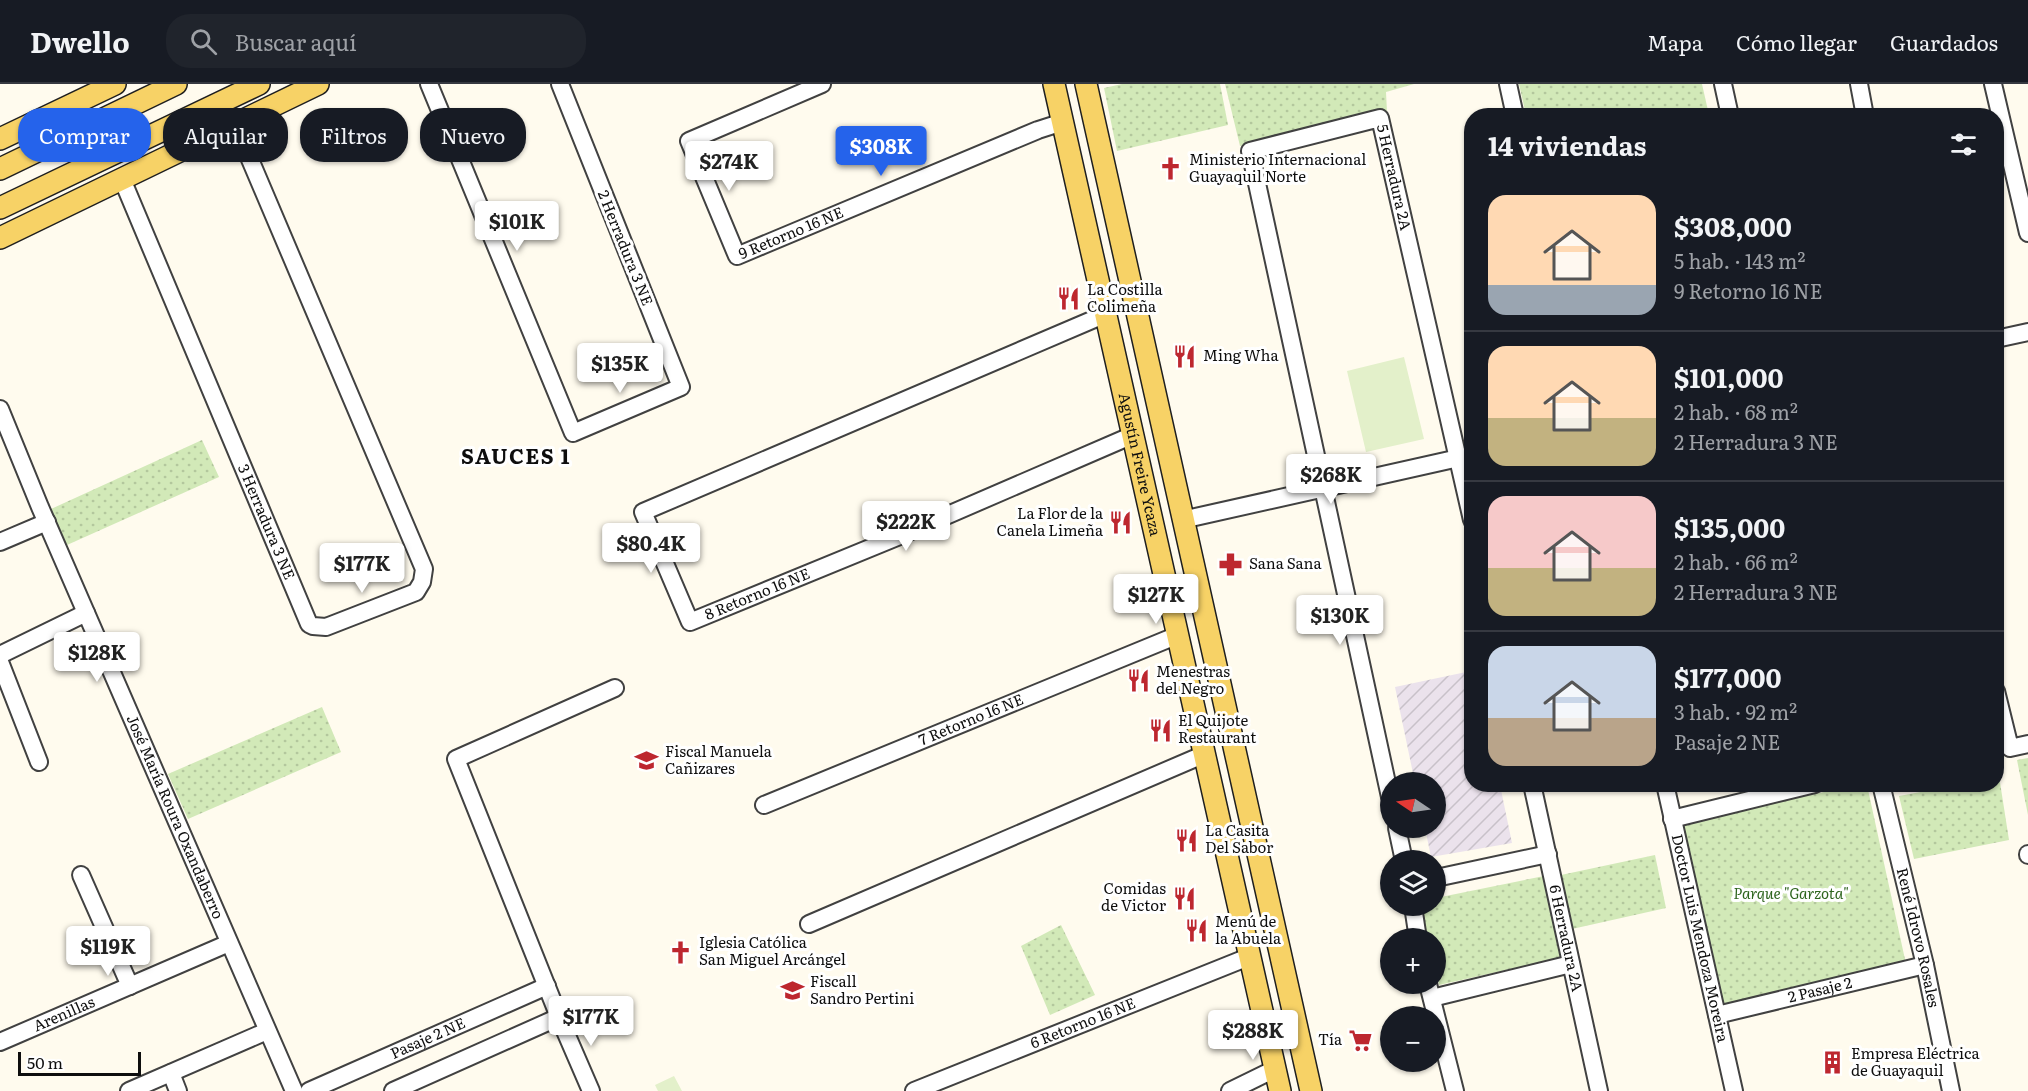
<!DOCTYPE html>
<html lang="es">
<head>
<meta charset="utf-8">
<style>
	:root { --surface:#171b24; --page:#20242c; --text:#f1f3f6; --muted:#9ea1a6; --line:#363941; --accent:#2563eb }
	body { margin:0; font-family:Literata,serif; background:var(--page); color:var(--text); height:100vh; display:flex; flex-direction:column; font-size:22px; white-space:nowrap }
	* { box-sizing:border-box; margin:0 }
	p { font-size:20px; color:var(--muted) }
	.icon { flex:none; width:33px; height:33px; fill:none; stroke:currentColor; stroke-width:2; stroke-linecap:round; stroke-linejoin:round }
	.map { position:relative; flex:1; overflow:hidden }
	.drawer { position:absolute; left:1464px; top:24px; width:540px; height:684px; display:flex; flex-direction:column; background:var(--surface); border-radius:24px; box-shadow:0 2px 4px #0004 }
	.drawer>* { flex:none }
	.top-card { position:absolute; left:18px; top:24px; width:570px; height:54px; display:flex; gap:12px }
	.needle { width:39px; rotate:283deg }
	.buttons { position:absolute; left:1380px; top:688px; display:grid; gap:12px }
	.buttons a { display:grid; place-items:center; width:66px; height:66px; border-radius:50%; background:var(--surface); box-shadow:0 2px 4px #0004; font-size:30px }
	.scale { position:absolute; left:18px; bottom:15px; width:123px; box-sizing:border-box; padding-left:6px; border:3px solid #0e0e0e; border-top:0; font-size:16px; line-height:21px; white-space:nowrap; color:#0e0e0e; -webkit-text-stroke:4px #fff; paint-order:stroke }
	.price { position:absolute; translate:-50% -51px; padding:0 14px; border-radius:6px; background:#fff; color:#222; font-size:20px; line-height:39px; filter:drop-shadow(0 2px 3px #0008) }
	.price::after { content:''; position:absolute; left:50%; top:36px; width:18px; height:14px; margin-left:-9px; background:inherit; clip-path:polygon(0 0,100% 0,50% 100%) }
	.price.current { background:var(--accent); color:#fff }
	ul { padding:0; list-style:none }
	li { display:flex; align-items:center; gap:18px; height:150px; padding:0 24px }
	li+li { border-top:2px solid var(--line) }
	li span { display:grid; place-items:center; flex:none; width:168px; height:120px; border-radius:18px; color:#555 }
	li>.icon { margin-inline-start:auto }
	span .icon { width:72px; height:72px; fill:#fffc; stroke-width:1 }
	li b { font-size:26px }
	h2 { display:flex; justify-content:space-between; align-items:center; height:72px; padding:0 24px; font-size:26px }
	.tag { padding:0 21px; border-radius:24px; background:var(--surface); box-shadow:0 2px 4px #0004; font-size:21px; line-height:54px }
	.tag.current { background:var(--accent); color:#fff }
	header { display:flex; align-items:center; gap:36px; box-sizing:border-box; height:84px; padding:0 30px; background:var(--surface); border-bottom:2px solid var(--line) }
	header strong { font-size:28px }
	nav { display:flex; gap:33px; margin-inline-start:auto; font-size:21px }
	.search { width:420px; height:54px; background:var(--page); display:flex; align-items:center; gap:15px; box-sizing:border-box; padding:0 21px; border-radius:24px; color:var(--muted); font-size:22px }
	.map>svg:first-child { display:block }
</style>
</head>
<body>
<header>
<strong>Dwello</strong>
<div class="search"><svg class="icon" aria-label="search" viewBox="0 0 24 24"><circle cx="10" cy="10" r="6"/><path d="M15 15l6 6"/></svg>Buscar aquí</div>
<nav><a>Mapa</a><a>Cómo llegar</a><a>Guardados</a></nav>
</header>
<div class="map">
<svg width="2028" height="1007" viewBox="0 0 2028 1007">
	<defs>
		<pattern id="industrial-furrows" width="10" height="10" patternUnits="userSpaceOnUse" patternTransform="scale(1.5)"><rect width="10" height="10" fill="#ebe2ec"/><path d="M-1 1l2-2M0 10L10 0M9 11l2-2" fill="none" stroke="#c8c1c9"/></pattern>
		<pattern id="grass-dots" width="8" height="8" patternUnits="userSpaceOnUse" patternTransform="scale(1.5)"><rect width="8" height="8" fill="#d2e9b8"/><path d="M2 2h.1M6 6h.1" fill="none" stroke="#b3c79d" stroke-width="1.8" stroke-linecap="round"/></pattern>
	</defs>
	<rect width="100%" height="100%" fill="#fffbee"/>
	<!-- industrial -->
	<path fill="url(#industrial-furrows)" d="M1471,587L1472,700L1500,701L1512,759L1431,773L1425,744H1436V699H1415L1395,603Z"/>
	<!-- grass -->
	<path fill="url(#grass-dots)" d="M1122,0H1220L1228,41L1117,67L1104,4Z
		M1225,0H1414L1386,8L1387,28L1240,62Z
		M1519,0H1702L1709,31H1526Z
		M202,356L219,393L67,461L51,425Z
		M322,623L341,668L188,735L168,690Z
		M2028,674V731L2017,676Z
		M1999,692L2009,756L1914,775L1899,712L1958,701L1996,700L1997,693Z
		M1856,701H1867L1906,880L1718,922L1678,740Z
		M1655,771L1666,824L1572,845L1561,791Z
		M1544,792L1560,874L1439,901L1436,886V855H1428L1420,822H1436V814Z
		M1061,841L1095,911L1050,931L1021,862Z"/>
	<!-- pitch -->
	<path fill="#e3f0ca" d="M1404,273L1424,355L1366,368L1347,287Z
		M674,992L682,1007H658L655,1001Z"/>
	<g fill="none" stroke-linecap="round" stroke-linejoin="round">
		<defs>
			<g id="minor">
				<path d="M429,0L573,349L681,303L560,0"/>
				<path id="s1" d="M822,0L689,57L737,172L1038,46L1063,38"/>
				<path d="M1508,0L1515,32"/>
				<path d="M1723,0L1730,32"/>
				<path d="M1859,0L1865,32"/>
				<path d="M1993,0L2028,149"/>
				<path id="s2" d="M122,95L309,540L313,542L326,543L416,508L422,498L424,485L235,40"/>
				<path id="s3" d="M1106,230L643,428L690,538L897,453L1133,351"/>
				<path d="M1996,255L2028,248"/>
				<path id="s4" d="M0,325L40,423L294,1007"/>
				<path d="M1182,436L1472,371"/>
				<path d="M0,458L47,438"/>
				<path d="M0,571L86,529"/>
				<path d="M0,578L39,678"/>
				<path d="M1996,607L2010,664L2028,660"/>
				<path id="s5" d="M1532,700L1599,1007"/>
				<path id="s6" d="M1665,700L1734,1007"/>
				<path id="s7" d="M1881,700L1925,881L1951,1007"/>
				<path id="s8" d="M1390,713L1250,67L1380,34L1472,436"/>
				<path id="s9" d="M764,721L1178,551"/>
				<path d="M1672,735L1815,700"/>
				<path d="M1397,744L1404,777"/>
				<path d="M2028,770V771"/>
				<path d="M81,791L130,902"/>
				<path d="M1436,794L1548,770"/>
				<path d="M1413,822L1418,855"/>
				<path d="M809,840L1205,670"/>
				<path d="M1428,900L1455,1007"/>
				<path d="M1432,914L1571,880"/>
				<path id="s10" d="M1717,931L1925,881"/>
				<path id="s11" d="M0,958L229,859"/>
				<path d="M171,989L178,1007"/>
				<path d="M129,1007L267,947"/>
				<path id="s12" d="M309,1007L547,902"/>
				<path d="M393,1007L559,933"/>
				<path d="M591,1007L559,933L456,675L615,604"/>
				<path id="s13" d="M914,1007L1251,872"/>
				<path d="M1230,1007L1275,985"/>
			</g>
			<g id="major">
				<path id="s14" d="M1054,0L1280,1007"/>
				<path d="M1086,0L1311,1007"/>
				<path d="M0,55L115,0"/>
				<path d="M0,85L176,0"/>
				<path d="M0,124L259,0"/>
				<path d="M0,154L318,0"/>
			</g>
		</defs>
		<!-- minor casing -->
		<use href="#minor" stroke="#414141" stroke-width="20"/>
		<!-- major casing -->
		<use href="#major" stroke="#1f1f1f" stroke-width="24"/>
		<!-- minor -->
		<use href="#minor" stroke="#fff" stroke-width="16"/>
		<!-- major -->
		<use href="#major" stroke="#f7d266" stroke-width="21"/>
	</g>
	<!-- icons -->
	<defs>
		<symbol id="church-bare" viewBox="-9 -9 18 18"><path d="M-1.2-6h2.4v3.5h3.3v2.4h-3.3V6h-2.4V-.1h-3.3v-2.4h3.3Z" fill="#bd272f" stroke="#fff" stroke-width="2.5" paint-order="stroke"/></symbol>
		<symbol id="restaurant-bare" viewBox="-9 -9 18 18"><path d="M-5-6h1v4h1v-4h1v4h1v-4h1v5L-1.5 .5V6h-2V.5L-5-1ZM5-6V6H3V1.5H1.5Q1.5-4 5-6Z" fill="#bd272f" stroke="#fff" stroke-width="2.5" paint-order="stroke"/></symbol>
		<symbol id="pharmacy-bare" viewBox="-9 -9 18 18"><path d="M-2-6h4v4h4v4h-4v4h-4v-4h-4v-4h4Z" fill="#bd272f" stroke="#fff" stroke-width="2.5" paint-order="stroke"/></symbol>
		<symbol id="school-bare" viewBox="-9 -9 18 18"><path d="M0-5L7-2L0 1L-7-2ZM-4 1L0 2.5L4 1V4Q0 6-4 4Z" fill="#bd272f" stroke="#fff" stroke-width="2.5" paint-order="stroke"/></symbol>
		<symbol id="supermarket-bare" viewBox="-9 -9 18 18"><path d="M-6-5.5h2.5l.6 2H6L4.5 2H-2.5L-4.4-4H-6ZM-1.5 3.2a1.3 1.3 0 1 0 .1 0ZM3 3.2a1.3 1.3 0 1 0 .1 0Z" fill="#bd272f" stroke="#fff" stroke-width="2.5" paint-order="stroke"/></symbol>
		<symbol id="building-bare" viewBox="-9 -9 18 18"><path d="M-4-6H4V6H1V3H-1V6H-4ZM-2.5-4.3h1.7v1.8h-1.7ZM.8-4.3h1.7v1.8H.8ZM-2.5-1h1.7V.8h-1.7ZM.8-1h1.7V.8H.8Z" fill="#bd272f" stroke="#fff" stroke-width="2.5" paint-order="stroke"/></symbol>
	</defs>
	<g fill-rule="evenodd">
		<use href="#church-bare" x="1154" y="68" width="33" height="33"/>
		<use href="#restaurant-bare" x="1052" y="198" width="33" height="33"/>
		<use href="#restaurant-bare" x="1168" y="256" width="33" height="33"/>
		<use href="#restaurant-bare" x="1104" y="422" width="33" height="33"/>
		<use href="#pharmacy-bare" x="1214" y="464" width="33" height="33"/>
		<use href="#restaurant-bare" x="1122" y="580" width="33" height="33"/>
		<use href="#restaurant-bare" x="1144" y="630" width="33" height="33"/>
		<use href="#school-bare" x="630" y="660" width="33" height="33"/>
		<use href="#restaurant-bare" x="1170" y="740" width="33" height="33"/>
		<use href="#restaurant-bare" x="1168" y="798" width="33" height="33"/>
		<use href="#restaurant-bare" x="1180" y="830" width="33" height="33"/>
		<use href="#church-bare" x="664" y="852" width="33" height="33"/>
		<use href="#school-bare" x="776" y="890" width="33" height="33"/>
		<use href="#supermarket-bare" x="1344" y="940" width="33" height="33"/>
		<use href="#building-bare" x="1816" y="962" width="33" height="33"/>
	</g>
	<g text-anchor="middle" stroke-width="6" stroke-linejoin="round" paint-order="stroke">
		<!-- poi labels -->
		<g font-size="15" fill="#0e0e0e" stroke="#fff" text-anchor="start">
			<text x="1189" y="81">Ministerio Internacional<tspan x="1189" dy="17">Guayaquil Norte</tspan></text>
			<text x="1087" y="211">La Costilla<tspan x="1087" dy="17">Colimeña</tspan></text>
			<text x="1203" y="277">Ming Wha</text>
			<text x="1103" y="435" text-anchor="end">La Flor de la<tspan x="1103" dy="17">Canela Limeña</tspan></text>
			<text x="1249" y="485">Sana Sana</text>
			<text x="1156" y="593">Menestras<tspan x="1156" dy="17">del Negro</tspan></text>
			<text x="1178" y="642">El Quijote<tspan x="1178" dy="17">Restaurant</tspan></text>
			<text x="665" y="673">Fiscal Manuela<tspan x="665" dy="17">Cañizares</tspan></text>
			<text x="1205" y="752">La Casita<tspan x="1205" dy="17">Del Sabor</tspan></text>
			<text x="1166" y="810" text-anchor="end">Comidas<tspan x="1166" dy="17">de Victor</tspan></text>
			<text x="1215" y="843">Menú de<tspan x="1215" dy="17">la Abuela</tspan></text>
			<text x="699" y="864">Iglesia Católica<tspan x="699" dy="17">San Miguel Arcángel</tspan></text>
			<text x="810" y="903">Fiscall<tspan x="810" dy="17">Sandro Pertini</tspan></text>
			<text x="1342" y="961" text-anchor="end">Tía</text>
			<text x="1851" y="975">Empresa Eléctrica<tspan x="1851" dy="17">de Guayaquil</tspan></text>
		</g>
		<!-- street labels -->
		<g font-size="15" fill="#0e0e0e" stroke="#fff">
			<text dy="5" stroke="none"><textPath href="#s8" startOffset="856">5 Herradura 2A</textPath></text>
			<text dy="5" stroke="none"><textPath href="#s1" startOffset="328">9 Retorno 16 NE</textPath></text>
			<text transform="translate(625 164) rotate(68)" y="5">2 Herradura 3 NE</text>
			<text dy="5" stroke="none"><textPath href="#s14" startOffset="390">Agustín Freire Ycaza</textPath></text>
			<text dy="5" stroke="none"><textPath href="#s2" startOffset="372">3 Herradura 3 NE</textPath></text>
			<text dy="5" stroke="none"><textPath href="#s3" startOffset="696">8 Retorno 16 NE</textPath></text>
			<text dy="5" stroke="none"><textPath href="#s9" startOffset="224">7 Retorno 16 NE</textPath></text>
			<text dy="5" stroke="none"><textPath href="#s4" startOffset="444">José María Roura Oxandaberro</textPath></text>
			<text dy="5" stroke="none"><textPath href="#s5" startOffset="158">6 Herradura 2A</textPath></text>
			<text dy="5" stroke="none"><textPath href="#s6" startOffset="158">Doctor Luis Mendoza Moreira</textPath></text>
			<text dy="5" stroke="none"><textPath href="#s7" startOffset="158">René Idrovo Rosales</textPath></text>
			<text dy="5" stroke="none"><textPath href="#s10" startOffset="106">2 Pasaje 2</textPath></text>
			<text dy="5" stroke="none"><textPath href="#s11" startOffset="70">Arenillas</textPath></text>
			<text dy="5" stroke="none"><textPath href="#s13" startOffset="182">6 Retorno 16 NE</textPath></text>
			<text dy="5" stroke="none"><textPath href="#s12" startOffset="130">Pasaje 2 NE</textPath></text>
		</g>
		<!-- park labels -->
		<g font-size="15" font-style="italic" fill="#2e651e" stroke="#fff">
			<text x="1791" y="815">Parque "Garzota"</text>
		</g>
		<!-- district labels -->
		<g font-size="21" font-weight="bold" letter-spacing="1.5" fill="#0e0e0e" stroke="#fff">
			<text x="516" y="380">SAUCES 1</text>
		</g>
	</g>
</svg>
<div class="buttons">
<a><svg class="needle" viewBox="-14 -14 28 28"><path d="M0-13l5 13h-10z" fill="#e53935"/><path d="M0 13l5-13h-10z" fill="#9ea1a6"/></svg></a>
<a><svg class="icon" aria-label="layers" viewBox="0 0 24 24"><path d="M12 4l9 5-9 5-9-5zM3 14l9 5 9-5"/></svg></a>
<a>+</a>
<a>−</a>
</div>
<div class="scale">50 m</div>
<b class="price current" style="left:881px;top:93px">$308K</b>
<b class="price" style="left:729px;top:108px">$274K</b>
<b class="price" style="left:517px;top:168px">$101K</b>
<b class="price" style="left:620px;top:310px">$135K</b>
<b class="price" style="left:1331px;top:421px">$268K</b>
<b class="price" style="left:906px;top:468px">$222K</b>
<b class="price" style="left:651px;top:490px">$80.4K</b>
<b class="price" style="left:362px;top:510px">$177K</b>
<b class="price" style="left:1156px;top:541px">$127K</b>
<b class="price" style="left:1340px;top:562px">$130K</b>
<b class="price" style="left:97px;top:599px">$128K</b>
<b class="price" style="left:108px;top:893px">$119K</b>
<b class="price" style="left:591px;top:963px">$177K</b>
<b class="price" style="left:1253px;top:977px">$288K</b>
<div class="top-card">
<a class="tag current">Comprar</a>
<a class="tag">Alquilar</a>
<a class="tag">Filtros</a>
<a class="tag">Nuevo</a>
</div>
<section class="drawer">
<h2>14 viviendas<svg class="icon" aria-label="filters" viewBox="0 0 24 24"><path d="M4 7h16M4 17h16"/><circle cx="9" cy="7" r="2"/><circle cx="15" cy="17" r="2"/></svg></h2>
<ul>
<li><span style="background:linear-gradient(#ffd9b3 75%,#9aa5b1 0)"><svg class="icon" aria-label="home" viewBox="0 0 24 24"><path d="M3 11l9-7 9 7M6 9v11h12V9"/></svg></span><div><b>$308,000</b><p>5 hab. · 143 m²</p><p>9 Retorno 16 NE</p></div></li>
<li><span style="background:linear-gradient(#ffd9b3 60%,#c2b280 0)"><svg class="icon" aria-label="home" viewBox="0 0 24 24"><path d="M3 11l9-7 9 7M6 9v11h12V9"/></svg></span><div><b>$101,000</b><p>2 hab. · 68 m²</p><p>2 Herradura 3 NE</p></div></li>
<li><span style="background:linear-gradient(#f6c9c9 60%,#c2b280 0)"><svg class="icon" aria-label="home" viewBox="0 0 24 24"><path d="M3 11l9-7 9 7M6 9v11h12V9"/></svg></span><div><b>$135,000</b><p>2 hab. · 66 m²</p><p>2 Herradura 3 NE</p></div></li>
<li><span style="background:linear-gradient(#c9d6e8 60%,#b9a48a 0)"><svg class="icon" aria-label="home" viewBox="0 0 24 24"><path d="M3 11l9-7 9 7M6 9v11h12V9"/></svg></span><div><b>$177,000</b><p>3 hab. · 92 m²</p><p>Pasaje 2 NE</p></div></li>
</ul>
</section>
</div>
</body>
</html>
